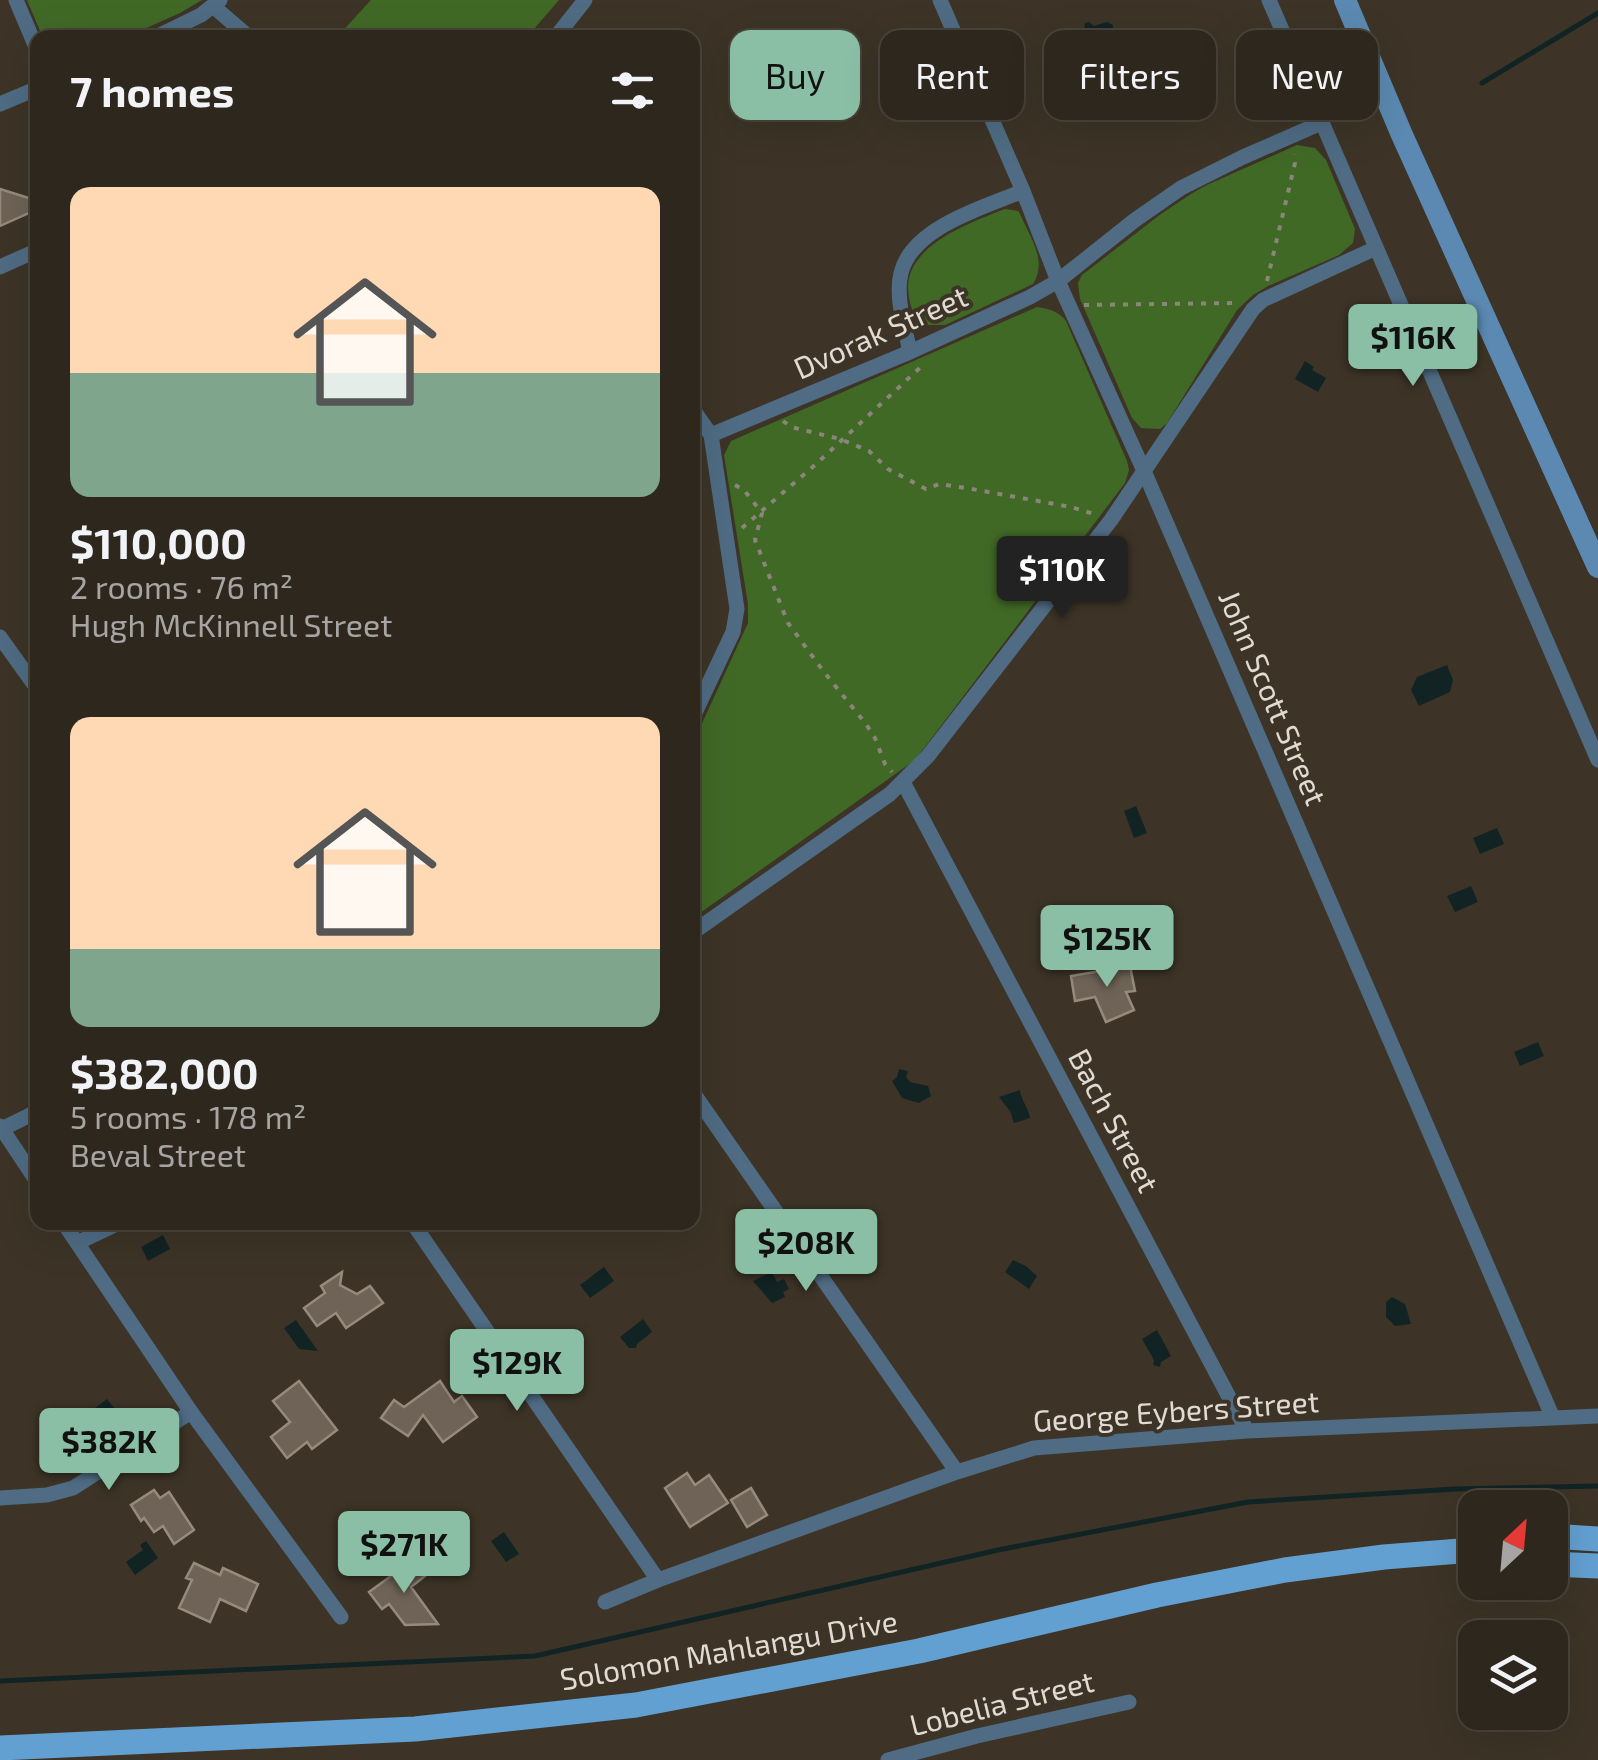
<!DOCTYPE html>
<html lang="en">
<head>
<meta charset="utf-8">
<style>
	:root { --surface:#2e271d; --page:#362f26; --text:#f1f3f6; --muted:#a7a5a4; --line:#49443b; --accent:#8abfa5 }
	body { margin:0; font-family:"Exo 2",sans-serif; background:var(--page); color:var(--text); height:100vh; display:flex; flex-direction:column; font-size:38px; white-space:nowrap }
	* { box-sizing:border-box; margin:0 }
	p { font-size:32px; color:var(--muted) }
	.icon { flex:none; width:55px; height:55px; fill:none; stroke:currentColor; stroke-width:2; stroke-linecap:round; stroke-linejoin:round }
	.map { position:relative; flex:1; overflow:hidden }
	.sheet { position:absolute; left:30px; top:30px; width:670px; height:1200px; display:flex; flex-direction:column; background:var(--surface); border-radius:20px; box-shadow:0 10px 40px #0002,0 0 0 2px var(--line) }
	.sheet>* { flex:none }
	.top-card { position:absolute; left:730px; top:30px; width:718px; height:90px; display:flex; gap:20px }
	.needle { width:65px; rotate:26deg }
	.tools { position:absolute; left:1458px; top:1490px; display:grid; gap:20px }
	.tools a { display:grid; place-items:center; width:110px; height:110px; border-radius:20px; background:var(--surface); box-shadow:0 10px 40px #0002,0 0 0 2px var(--line); font-size:50px }
	.price { position:absolute; translate:-50% -85px; padding:0 22px; border-radius:10px; background:var(--accent); color:#111; font-size:32px; line-height:65px; filter:drop-shadow(0 2px 5px #0008) }
	.price::after { content:''; position:absolute; left:50%; top:60px; width:30px; height:22px; margin-left:-15px; background:inherit; clip-path:polygon(0 0,100% 0,50% 100%) }
	.price.selected { background:#222; color:#fff }
	ul { padding:0; list-style:none }
	li { display:grid; align-content:center; gap:20px; height:530px; padding:0 40px }
	li span { display:grid; place-items:center; height:310px; border-radius:20px; color:#555 }
	li>.icon { margin-inline-start:auto }
	span .icon { width:180px; height:180px; fill:#fffc; stroke-width:1 }
	li b { font-size:42px }
	h2 { display:flex; justify-content:space-between; align-items:center; height:120px; padding:0 40px; font-size:42px }
	.pill { padding:0 35px; border-radius:20px; background:var(--surface); box-shadow:0 10px 40px #0002,0 0 0 2px var(--line); font-size:35px; line-height:90px }
	.pill.selected { background:var(--accent); color:#111 }
	.map>svg:first-child { display:block }
</style>
</head>
<body>
<div class="map">
<svg width="1598" height="1760" viewBox="0 0 1598 1760">
	<rect width="100%" height="100%" fill="#3d3427"/>
	<!-- green -->
	<path fill="#416926" d="M27,0H202L180,13L126,37L43,38Z
		M371,0H559L527,37H337Z
		M1297,145L1315,148L1326,160L1355,229L1353,243L1339,255L1268,286L1253,295L1237,310L1167,423L1160,429L1141,428L1132,418L1080,299L1078,283L1082,275L1161,214L1191,194L1207,185Z
		M1005,209L1018,211L1020,214C1030,237 1048,261 1033,284L945,325H921C914,318 911,308 909,297C899,247 970,223 1005,209Z
		M1037,307C1050,309 1058,311 1066,321L1127,461L1129,470L1125,483L915,760L693,918V743L748,623V604L724,455L731,441Z"/>
	<!-- water -->
	<path fill="#122324" d="M1089,22L1094,26L1107,22L1113,25V31L1109,35L1093,40C1087,37 1083,29 1085,23Z
		M1305,361L1314,367L1312,370L1326,378L1318,392L1295,379Z
		M1447,665L1453,680L1450,692L1419,706L1411,690L1417,677Z
		M1136,806L1147,833L1134,838L1124,811Z
		M1497,828L1504,844L1480,854L1473,838Z
		M1471,886L1478,902L1455,912L1447,896Z
		M1538,1042L1544,1056L1520,1066L1514,1052Z
		M899,1069L908,1071L906,1077L910,1082L928,1086L931,1096L919,1103L902,1098L892,1081L897,1077Z
		M1020,1090C1021,1101 1029,1108 1030,1118L1014,1123L1010,1111L999,1097Z
		M163,1235L170,1249L148,1261L141,1247Z
		M1013,1260L1026,1266L1037,1276L1029,1289L1005,1272Z
		M604,1267L614,1281L590,1298L580,1285Z
		M772,1272L777,1282L784,1279L789,1289L783,1292L785,1297L772,1303L753,1281Z
		M1392,1297L1405,1304L1411,1324L1395,1326L1386,1317V1302Z
		M643,1319L652,1332L637,1344L636,1348H629L620,1337Z
		M296,1320L318,1351L299,1349L284,1328Z
		M1157,1330L1171,1356L1161,1362L1160,1367L1153,1365L1154,1360L1142,1339Z
		M107,1399L125,1422L113,1431L95,1408Z
		M504,1532L519,1554L506,1562L491,1541Z
		M146,1541L158,1558L135,1575L126,1562L143,1550L140,1545Z"/>
	<g fill="none" stroke-linecap="round" stroke-linejoin="round">
		<!-- stream -->
		<path stroke="#122324" stroke-width="5" d="M1482,83L1598,13
			M0,1681L535,1656L998,1550L1248,1502L1455,1489L1598,1486"/>
	</g>
	<!-- building -->
	<path fill="#6e6356" stroke="#968a7c" stroke-width="2.5" d="M0,189L38,201V209L0,226Z
		M1130,966L1135,991L1126,992L1134,1010L1106,1022L1095,997L1075,1001L1071,976Z
		M342,1272L340,1285L357,1294L370,1286L383,1303L346,1328L336,1313L317,1326L304,1308L325,1293L321,1286Z
		M299,1381L337,1430L312,1449L307,1442L287,1458L271,1437L290,1422L273,1401Z
		M440,1381L454,1402L462,1396L477,1417L443,1442L423,1415L408,1436L381,1418L394,1400L404,1407Z
		M687,1473L695,1485L709,1475L728,1503L690,1527L665,1488Z
		M751,1488L767,1515L747,1527L731,1500Z
		M154,1490L160,1498L169,1492L194,1530L174,1544L163,1526L154,1532L144,1518L141,1521L131,1505Z
		M413,1560L425,1576L411,1587L438,1624L405,1625L389,1604L382,1609L369,1592Z
		M194,1563L220,1575L223,1568L258,1584L246,1611L220,1599L210,1622L179,1608L192,1580L186,1578Z"/>
	<g fill="none" stroke-linecap="round" stroke-linejoin="round">
		<!-- path -->
		<path stroke="#8c857a" stroke-width="4" stroke-dasharray="5 8" stroke-linecap="butt" d="M1267,281L1295,163V154
			M1084,305L1240,303
			M783,421L791,427L840,439L869,451L888,469L926,489L939,484L972,489L1071,507L1097,515
			M735,485L744,490L762,513L755,540L788,623L824,672L866,724L875,738L885,764L892,772
			M742,528L815,465L924,364"/>
		<!-- minor -->
		<path stroke="#4f6c84" stroke-width="15" d="M16,0L38,52
			M940,0L1023,191L1058,281L1144,471L1553,1418
			M1269,0L1598,760
			M214,7L250,38
			M154,38L201,15L220,0
			M555,38L585,0
			M0,104L38,88
			M0,267L38,250
			M910,352C905,327 895,297 901,273C912,227 985,207 1023,191
			M692,408L711,435L737,609L733,632L692,719
			M711,435L910,352L1030,297L1058,281L1135,220L1181,188L1243,157L1321,123
			M0,637L38,690
			M903,782L1247,1431
			M692,933L890,794L928,756L1111,520L1253,309L1263,300L1376,248
			M692,1091L957,1472
			M0,1126L38,1183
			M2,1129L38,1111
			M63,1222L191,1412L341,1617
			M412,1222L658,1580
			M77,1243L121,1222
			M0,1498L47,1495L73,1488L191,1412
			M605,1602L658,1580L957,1472L1034,1448L1247,1431L1598,1416
			M888,1760L977,1736L1129,1702"/>
		<!-- secondary -->
		<path stroke="#5b89b1" stroke-width="22" d="M1345,0L1402,135L1598,567"/>
		<!-- primary -->
		<path stroke="#63a0d2" stroke-width="25" d="M1550,1536L1598,1539
			M1550,1564L1598,1566
			M0,1748L415,1729L636,1705L919,1651L1157,1595L1285,1570L1384,1557L1460,1551L1475,1547"/>
	</g>
	<g text-anchor="middle" stroke-width="8" stroke-linejoin="round" paint-order="stroke">
		<!-- street labels -->
		<g font-size="30" fill="#e1dbd3" stroke="#3d3427">
			<text transform="translate(881 333) rotate(-24)" y="10">Dvorak Street</text>
			<text transform="translate(1272 698) rotate(67)" y="10">John Scott Street</text>
			<text transform="translate(1113 1121) rotate(62)" y="10">Bach Street</text>
			<text transform="translate(1176 1412) rotate(-4)" y="10">George Eybers Street</text>
			<text transform="translate(729 1651) rotate(-10)" y="10">Solomon Mahlangu Drive</text>
			<text transform="translate(1002 1704) rotate(-14)" y="10">Lobelia Street</text>
		</g>
	</g>
</svg>
<div class="tools">
<a><svg class="needle" viewBox="-14 -14 28 28"><path d="M0-13l5 13h-10z" fill="#e53935"/><path d="M0 13l5-13h-10z" fill="#a7a5a4"/></svg></a>
<a><svg class="icon" aria-label="layers" viewBox="0 0 24 24"><path d="M12 4l9 5-9 5-9-5zM3 14l9 5 9-5"/></svg></a>
</div>
<b class="price" style="left:1413px;top:389px">$116K</b>
<b class="price selected" style="left:1062px;top:621px">$110K</b>
<b class="price" style="left:1107px;top:990px">$125K</b>
<b class="price" style="left:806px;top:1294px">$208K</b>
<b class="price" style="left:517px;top:1414px">$129K</b>
<b class="price" style="left:109px;top:1493px">$382K</b>
<b class="price" style="left:404px;top:1596px">$271K</b>
<div class="top-card">
<a class="pill selected">Buy</a>
<a class="pill">Rent</a>
<a class="pill">Filters</a>
<a class="pill">New</a>
</div>
<section class="sheet">
<h2>7 homes<svg class="icon" aria-label="filters" viewBox="0 0 24 24"><path d="M4 7h16M4 17h16"/><circle cx="9" cy="7" r="2"/><circle cx="15" cy="17" r="2"/></svg></h2>
<ul>
<li><span style="background:linear-gradient(#ffd9b3 60%,#7fa58c 0)"><svg class="icon" aria-label="home" viewBox="0 0 24 24"><path d="M3 11l9-7 9 7M6 9v11h12V9"/></svg></span><div><b>$110,000</b><p>2 rooms · 76 m²</p><p>Hugh McKinnell Street</p></div></li>
<li><span style="background:linear-gradient(#ffd9b3 75%,#7fa58c 0)"><svg class="icon" aria-label="home" viewBox="0 0 24 24"><path d="M3 11l9-7 9 7M6 9v11h12V9"/></svg></span><div><b>$382,000</b><p>5 rooms · 178 m²</p><p>Beval Street</p></div></li>
</ul>
</section>
</div>
</body>
</html>
